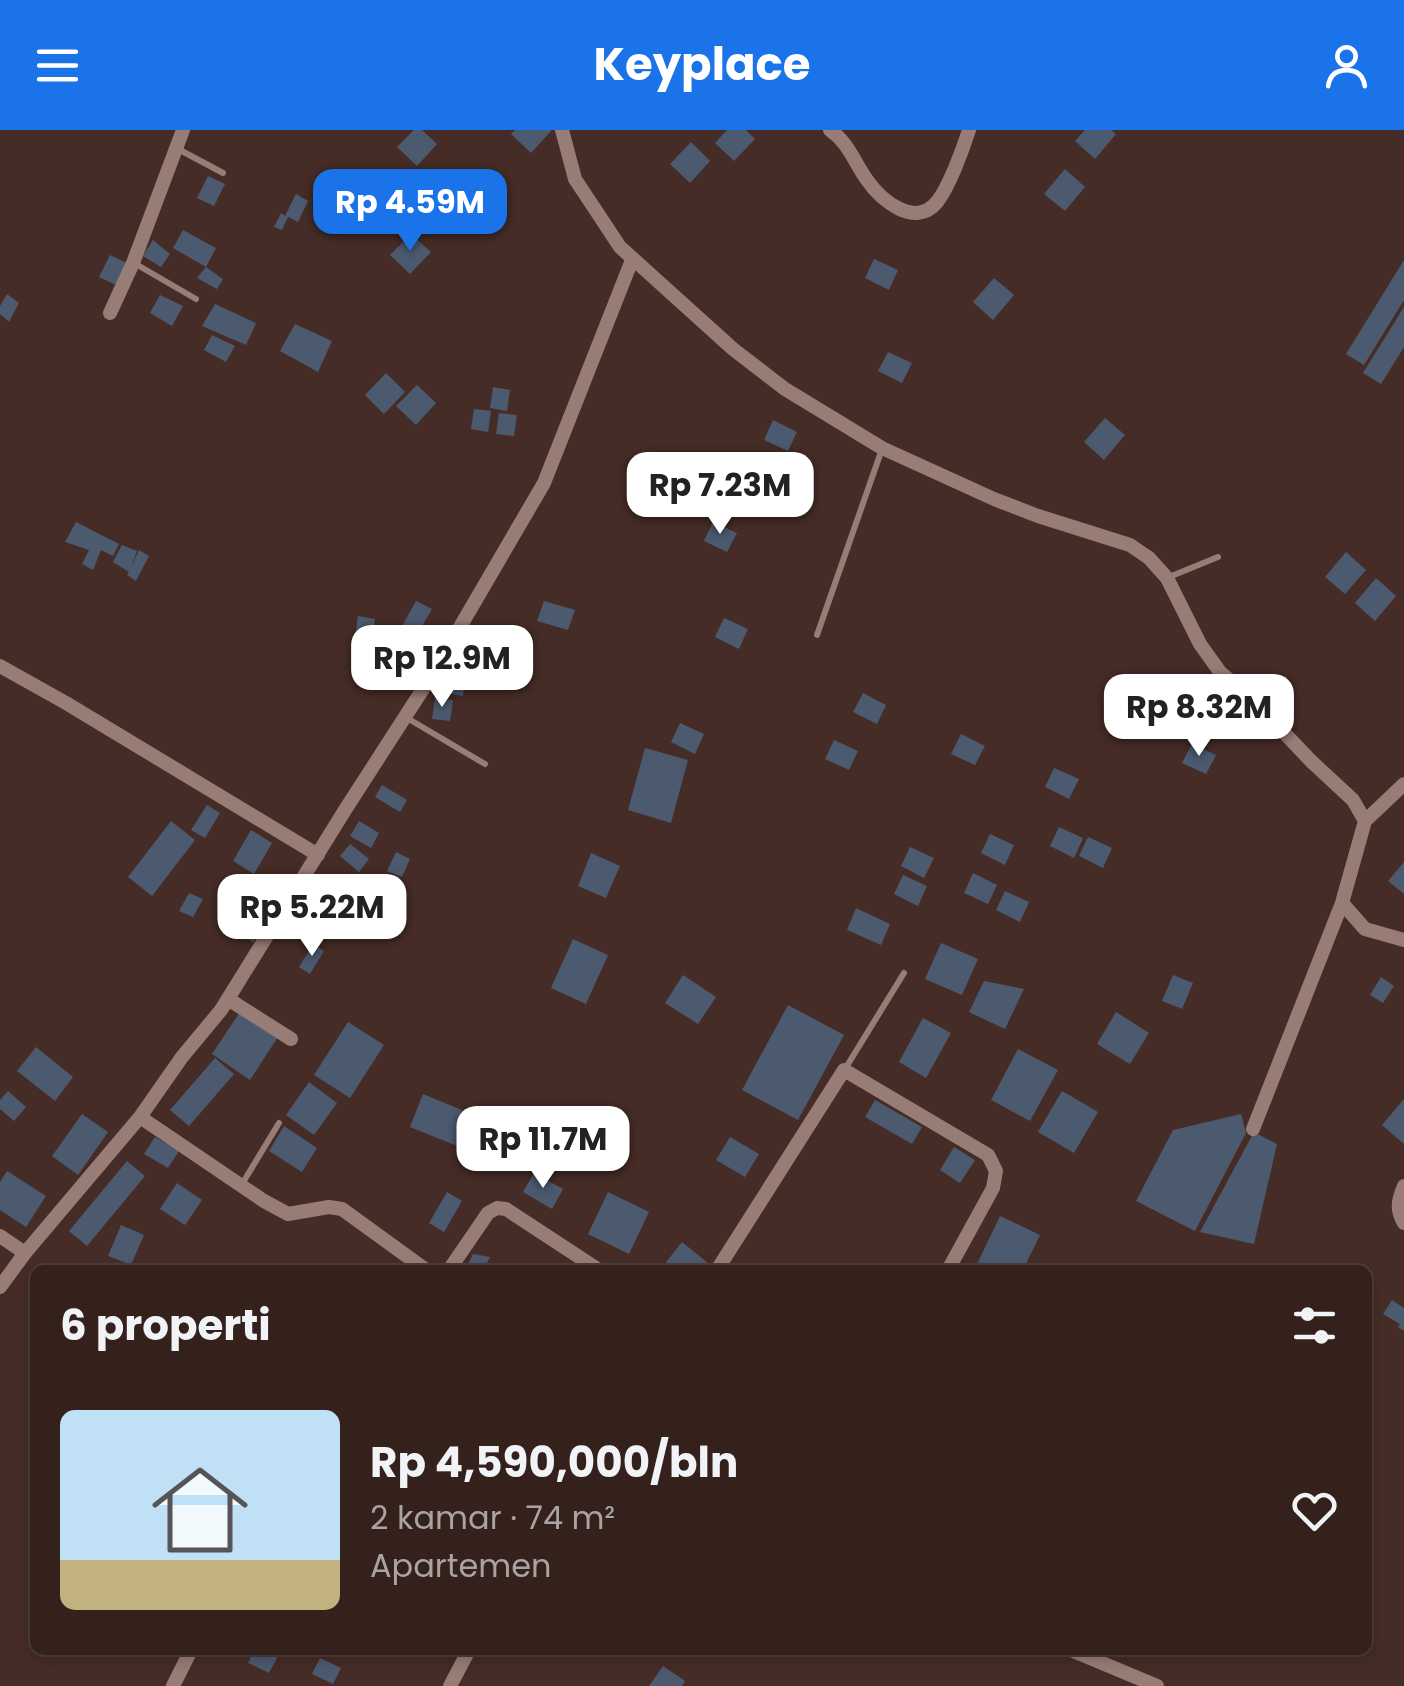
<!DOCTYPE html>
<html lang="id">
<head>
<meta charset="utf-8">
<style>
	:root { --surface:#34211c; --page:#3c2925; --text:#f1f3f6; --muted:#a9a3a3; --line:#4e3e3b; --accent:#1a73e8 }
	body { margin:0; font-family:Poppins,sans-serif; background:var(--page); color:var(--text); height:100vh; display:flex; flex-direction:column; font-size:38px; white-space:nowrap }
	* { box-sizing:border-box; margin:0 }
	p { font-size:32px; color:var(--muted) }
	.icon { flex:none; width:55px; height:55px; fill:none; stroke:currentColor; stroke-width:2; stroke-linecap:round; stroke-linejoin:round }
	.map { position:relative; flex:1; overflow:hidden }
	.details { position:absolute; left:30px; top:1135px; width:1342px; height:390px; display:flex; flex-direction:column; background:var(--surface); border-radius:15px; box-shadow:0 5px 15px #0003,0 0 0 2px var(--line) }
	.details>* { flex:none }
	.price { position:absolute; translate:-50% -85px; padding:0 22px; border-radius:20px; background:#fff; color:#222; font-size:32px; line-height:65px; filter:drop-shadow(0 2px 5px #0008) }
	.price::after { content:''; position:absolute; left:50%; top:60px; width:30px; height:22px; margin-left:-15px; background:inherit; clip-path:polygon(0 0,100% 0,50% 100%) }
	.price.on { background:var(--accent); color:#fff }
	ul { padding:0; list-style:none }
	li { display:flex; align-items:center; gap:30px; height:250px; padding:0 30px }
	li+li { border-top:2px solid var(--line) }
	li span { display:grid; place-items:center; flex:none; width:280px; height:200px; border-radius:15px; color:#555 }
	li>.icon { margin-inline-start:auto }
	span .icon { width:120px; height:120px; fill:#fffc; stroke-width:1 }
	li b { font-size:42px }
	h2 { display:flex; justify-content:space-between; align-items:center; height:120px; padding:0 30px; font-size:42px }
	header { display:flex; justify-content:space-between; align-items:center; height:130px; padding:0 30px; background:var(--accent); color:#fff; font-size:45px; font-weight:700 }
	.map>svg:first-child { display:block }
</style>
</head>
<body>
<header><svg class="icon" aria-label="menu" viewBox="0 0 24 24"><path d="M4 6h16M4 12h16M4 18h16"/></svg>Keyplace<svg class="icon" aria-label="person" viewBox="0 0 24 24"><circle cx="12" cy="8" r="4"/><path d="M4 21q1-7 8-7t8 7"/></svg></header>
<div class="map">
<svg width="1404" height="1556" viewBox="0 0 1404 1556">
	<rect width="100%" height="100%" fill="#462c26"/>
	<!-- building -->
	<path fill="#4c5a70" d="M414,0H422L437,14L417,36L397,17Z
		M515,0H552L531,23L511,4Z
		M727,0H746L755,9L734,31L715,13Z
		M1085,0H1111L1116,4L1095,29L1075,11Z
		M691,12L710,31L690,53L670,34Z
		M1065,39L1085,57L1065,81L1044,64Z
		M208,46L225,54L214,76L197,68Z
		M296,64L308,71L298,92L288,87L282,100L274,97L281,83L285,86Z
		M183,100L216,118L206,137L173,118Z
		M411,104L431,122L410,144L390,125Z
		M153,110L170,124L161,137L143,126Z
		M110,125L127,133L116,155L99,147Z
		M874,129L898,140L889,160L865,148Z
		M1404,130V170L1364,235L1346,224Z
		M206,137L223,149L217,159L197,148Z
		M994,148L1014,165L993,190L973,172Z
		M7,164L19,173L9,192L0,184V176Z
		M160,165L183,176L172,196L150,183Z
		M215,174L256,193L246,215L202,196Z
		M1404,177V217L1381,254L1363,243Z
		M295,194L332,211L318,242L280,221Z
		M212,205L235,216L226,232L204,220Z
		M888,222L912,233L902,253L878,241Z
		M386,243L405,262L384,284L365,265Z
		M417,255L436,273L416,295L396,276Z
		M493,257L510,260L507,281L490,278Z
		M474,279L491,281L488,302L471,299Z
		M499,283L517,285L514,306L496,304Z
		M1105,288L1125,305L1104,330L1084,312Z
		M773,290L797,302L788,321L764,310Z
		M76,392L119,414L113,426L101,420L93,440L82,434L89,420L65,412Z
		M713,392L737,403L727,422L704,411Z
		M122,415L137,421L131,437L139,420L149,426L136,451L127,445L129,442L113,432Z
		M1346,422L1366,440L1345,464L1325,447Z
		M1376,448L1396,466L1375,491L1355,473Z
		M416,471L432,479L419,501L444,514L430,525L396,507Z
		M544,471L575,480L568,500L537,491Z
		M358,486L375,489L372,510L355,507Z
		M724,488L748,499L739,519L715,507Z
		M493,525L515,535L506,553L484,542Z
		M448,543L466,545L463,566L445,563Z
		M1113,550L1137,561L1128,581L1104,569Z
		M863,563L886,575L877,594L853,582Z
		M435,568L453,570L450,591L432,589Z
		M1194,581L1218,593L1208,612L1184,601Z
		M680,593L704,604L695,624L671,612Z
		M961,604L985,616L975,635L951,624Z
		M834,610L858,621L849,640L825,629Z
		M1192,614L1216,625L1206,644L1182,633Z
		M645,618L688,630L671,693L628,680Z
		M1054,638L1079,649L1069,669L1045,657Z
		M382,655L407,670L400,682L375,667Z
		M207,675L220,683L205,708L191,700Z
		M171,691L195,710L152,766L128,747Z
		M359,691L379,703L371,718L350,706Z
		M1059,697L1083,708L1074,728L1050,716Z
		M251,700L272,713L254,744L233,731Z
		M990,704L1014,715L1005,735L981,723Z
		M1088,707L1112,718L1103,738L1079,726Z
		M350,714L369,729L359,742L340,726Z
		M910,717L934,728L924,748L901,736Z
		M396,722L410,729L402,747L387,741Z
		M591,723L620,736L606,768L578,756Z
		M1404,732V764L1388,751Z
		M973,743L997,755L988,774L964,763Z
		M903,745L927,756L918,776L894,764Z
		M1005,761L1029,772L1020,792L996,780Z
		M189,763L203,769L193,787L179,781Z
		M856,778L890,794L881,815L847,800Z
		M248,780L266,790L253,813L238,797Z
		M573,809L608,825L586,874L551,858Z
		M941,813L978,829L962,865L925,849Z
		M313,814L324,821L310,844L299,837Z
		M683,845L716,867L698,894L665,873Z
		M1173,845L1193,853L1182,879L1162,871Z
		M1381,847L1394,856L1383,873L1370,865Z
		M984,851L1024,859L1005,899L969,882Z
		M788,875L844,905L798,990L742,960Z
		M240,882L278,907L250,950L212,924Z
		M1116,882L1149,903L1130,934L1097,914Z
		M923,888L951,903L926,948L899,932Z
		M348,892L384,915L350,968L314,945Z
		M36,917L73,947L55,971L17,941Z
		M1018,919L1058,940L1030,991L991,970Z
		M215,928L234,944L189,996L170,980Z
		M309,952L337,973L314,1005L286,985Z
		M8,961L26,977L14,991L0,979V970Z
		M1062,961L1098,982L1074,1023L1038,1002Z
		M423,964L510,1000L497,1032L410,997Z
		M1404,969V1014L1382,995Z
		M875,970L922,997L912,1014L865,987Z
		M82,984L108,1002L78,1045L52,1026Z
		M1241,984L1246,1003L1195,1101L1136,1071L1173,1000Z
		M284,996L317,1018L302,1042L269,1021Z
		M1254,1002L1277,1014L1254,1114L1200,1102Z
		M155,1007L179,1021L168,1038L144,1024Z
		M730,1007L759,1024L745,1047L716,1030Z
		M954,1017L975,1030L960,1053L940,1040Z
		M127,1031L145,1046L87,1116L69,1101Z
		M7,1041L46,1066L26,1097L0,1080V1052Z
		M534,1043L563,1059L552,1079L523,1062Z
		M177,1053L202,1070L185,1095L160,1079Z
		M447,1062L462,1071L444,1102L429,1093Z
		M608,1062L649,1082L629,1124L588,1104Z
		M1000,1086L1040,1105L1023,1140H988L977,1134Z
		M121,1095L144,1105L131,1135L108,1126Z
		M682,1112L708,1133L702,1140H676L666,1132Z
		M473,1124L490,1127L484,1140H465Z
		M1392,1170L1404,1178V1201L1398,1197L1400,1194L1383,1184Z
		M254,1520H266L278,1526L269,1543L248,1533Z
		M320,1528L341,1538L333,1554L312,1544Z
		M663,1536L685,1551L682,1556H649Z"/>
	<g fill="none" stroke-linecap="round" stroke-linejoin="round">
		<!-- lane -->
		<path stroke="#987d76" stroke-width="6" d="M178,19L223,43
			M134,133L196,169
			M1169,447L1218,427
			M817,505L882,319
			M407,588L485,634
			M845,939L904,843
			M242,1054L279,993"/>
		<!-- street -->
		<path stroke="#987d76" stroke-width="14" d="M562,0L575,49L620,117L733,219L785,259L882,318L994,369L1038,386L1130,415L1149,428L1167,448L1200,514L1220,542L1253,570L1311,631L1353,670L1365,691
			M830,0C849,13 854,32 867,50C881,70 915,99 937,72C949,57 963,19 969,0
			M110,183L133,133L183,0
			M0,536L66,573L318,725
			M1342,773L1365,799L1404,810
			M228,869L291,909
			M140,987L264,1071L288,1084L329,1077L342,1079L426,1140
			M1253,999L1342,773L1365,691L1404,654
			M1404,1056C1398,1070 1396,1080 1404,1093
			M0,1106L25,1123
			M449,1140L488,1083L497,1078L506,1079L599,1140
			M717,1140L844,940L988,1025L996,1041L993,1058L948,1140
			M0,1157L25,1123L140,987L182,927L221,880L345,680L432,545L544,353L632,130
			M1071,1520L1157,1556
			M173,1556L191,1520
			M450,1556L469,1520"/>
	</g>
</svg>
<b class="price on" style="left:410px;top:124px">Rp 4.59M</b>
<b class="price" style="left:720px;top:407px">Rp 7.23M</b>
<b class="price" style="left:442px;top:580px">Rp 12.9M</b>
<b class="price" style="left:1199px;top:629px">Rp 8.32M</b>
<b class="price" style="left:312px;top:829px">Rp 5.22M</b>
<b class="price" style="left:543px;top:1061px">Rp 11.7M</b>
<section class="details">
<h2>6 properti<svg class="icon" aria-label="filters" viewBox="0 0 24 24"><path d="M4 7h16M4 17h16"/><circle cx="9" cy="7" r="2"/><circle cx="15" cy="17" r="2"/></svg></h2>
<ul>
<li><span style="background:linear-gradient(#bfe0f5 75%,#c2b280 0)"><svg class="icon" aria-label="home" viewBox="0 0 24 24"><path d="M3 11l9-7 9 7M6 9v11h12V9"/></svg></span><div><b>Rp 4,590,000/bln</b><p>2 kamar · 74 m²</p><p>Apartemen</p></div><svg class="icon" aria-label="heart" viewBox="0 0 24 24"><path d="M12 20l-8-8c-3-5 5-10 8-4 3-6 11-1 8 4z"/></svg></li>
</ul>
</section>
</div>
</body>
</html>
